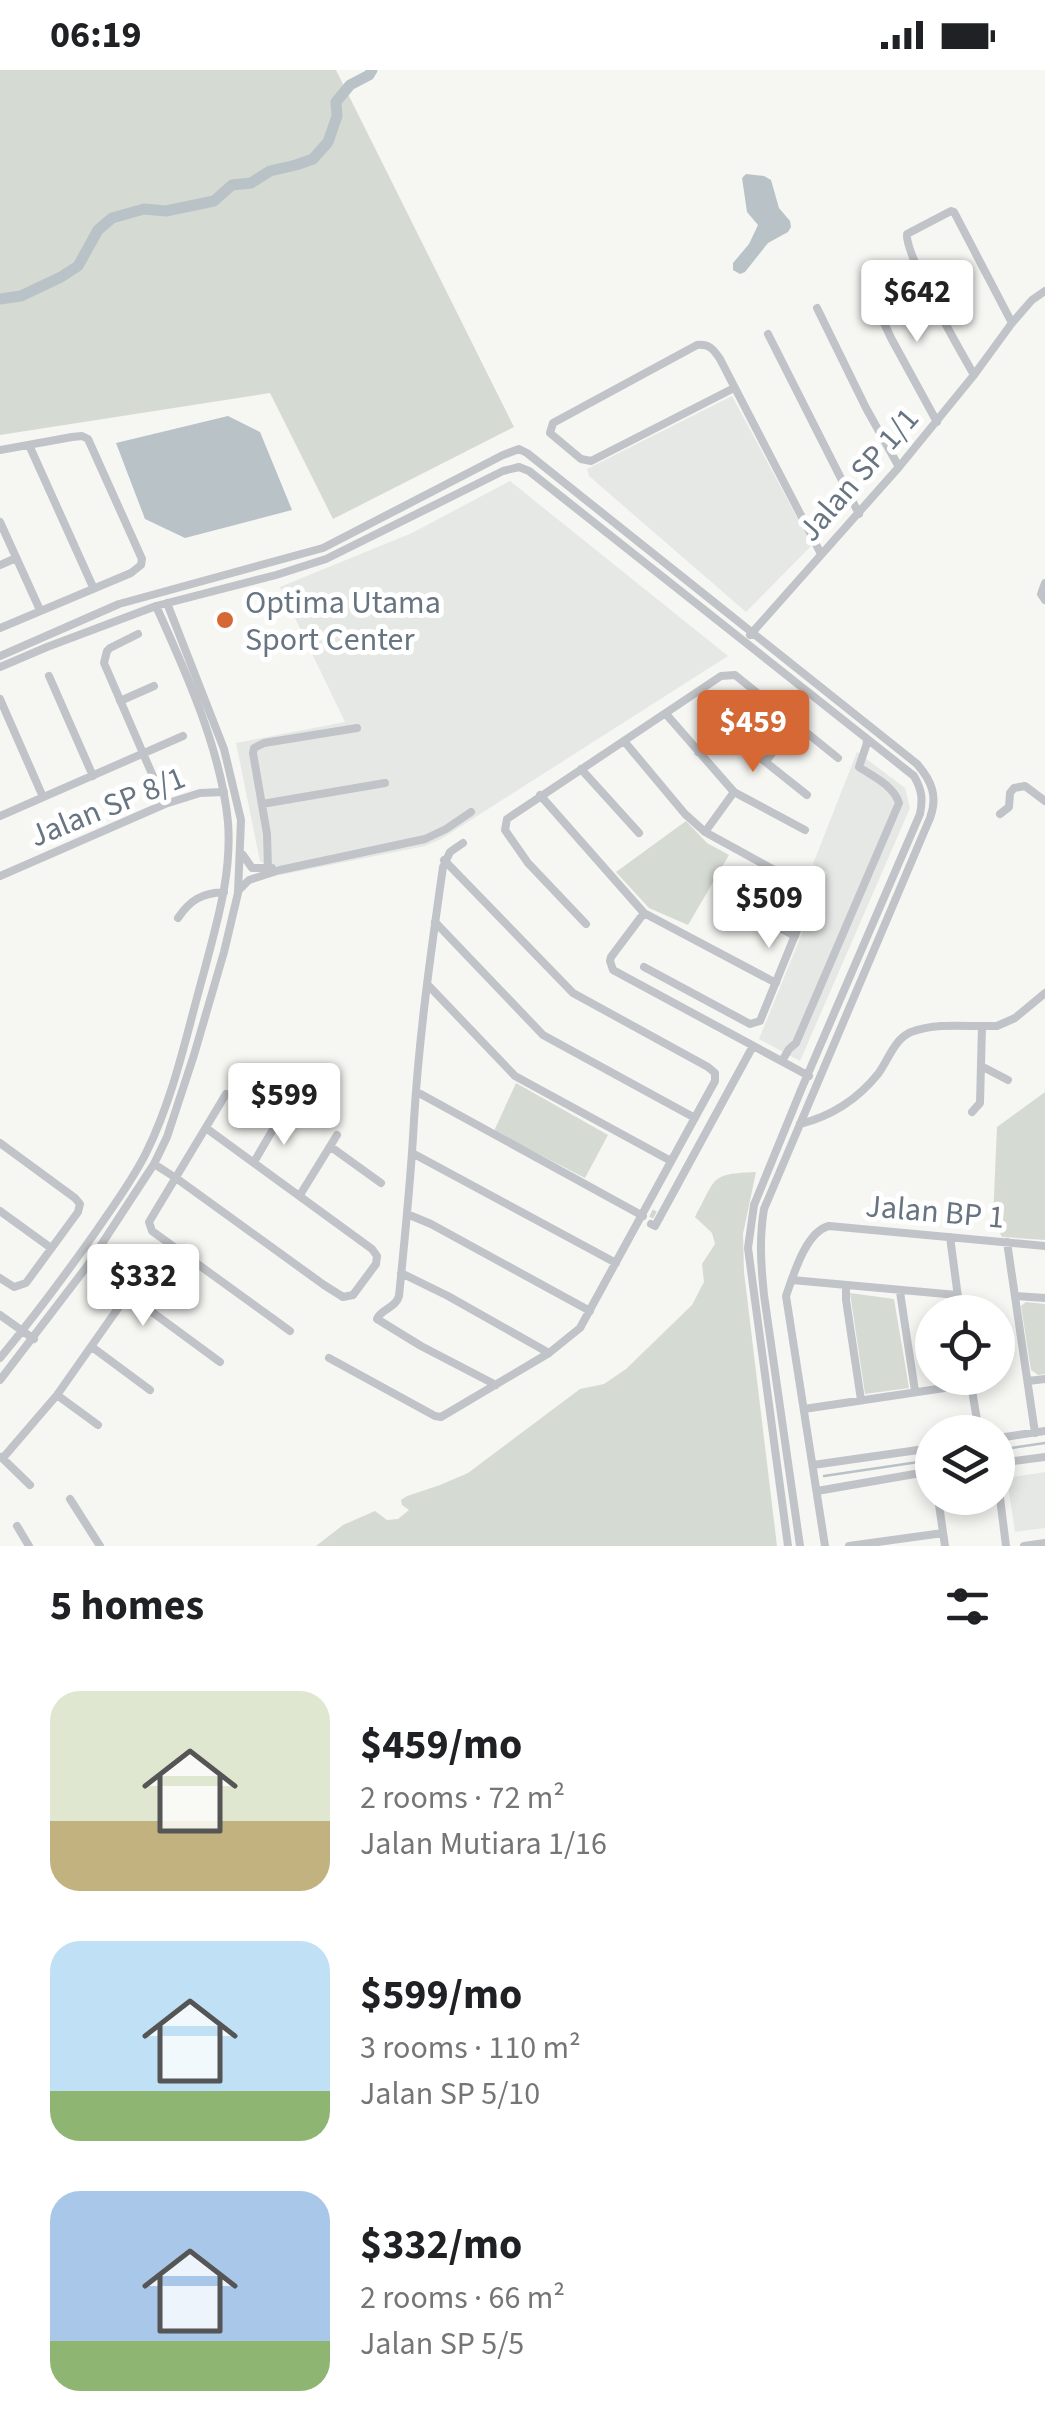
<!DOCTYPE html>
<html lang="en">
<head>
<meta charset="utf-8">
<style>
	:root { --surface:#fff; --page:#f6f6f6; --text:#202124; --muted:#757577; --accent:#d56834 }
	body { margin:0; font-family:"Source Sans 3",sans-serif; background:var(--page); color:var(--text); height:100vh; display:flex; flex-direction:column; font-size:38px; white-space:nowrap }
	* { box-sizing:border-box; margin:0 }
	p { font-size:32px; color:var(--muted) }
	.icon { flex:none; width:55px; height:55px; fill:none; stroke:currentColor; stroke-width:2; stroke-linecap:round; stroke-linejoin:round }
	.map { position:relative; height:1476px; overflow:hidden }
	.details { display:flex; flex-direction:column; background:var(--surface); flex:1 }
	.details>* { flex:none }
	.tools { position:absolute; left:915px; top:1225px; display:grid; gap:20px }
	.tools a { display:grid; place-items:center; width:100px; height:100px; border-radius:50%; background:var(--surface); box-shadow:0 5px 15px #0003; font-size:50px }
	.price { position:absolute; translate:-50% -85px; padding:0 22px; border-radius:10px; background:#fff; color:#222; font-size:32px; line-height:65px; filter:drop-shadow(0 2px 5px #0008) }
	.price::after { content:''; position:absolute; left:50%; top:60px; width:30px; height:22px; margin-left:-15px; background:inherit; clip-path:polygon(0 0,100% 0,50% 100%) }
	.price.selected { background:var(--accent); color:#fff }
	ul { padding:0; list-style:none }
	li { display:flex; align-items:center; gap:30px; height:250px; padding:0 50px }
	li span { display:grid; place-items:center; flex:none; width:280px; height:200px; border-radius:30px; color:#555 }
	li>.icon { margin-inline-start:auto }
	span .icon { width:120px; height:120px; fill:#fffc; stroke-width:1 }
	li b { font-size:42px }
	h2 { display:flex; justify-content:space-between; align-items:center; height:120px; padding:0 50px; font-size:42px }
	.status { display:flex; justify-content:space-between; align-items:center; height:70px; padding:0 50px; background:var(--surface); direction:ltr }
	.status svg { height:28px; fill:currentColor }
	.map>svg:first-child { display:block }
</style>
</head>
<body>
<div class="status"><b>06:19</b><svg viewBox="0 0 49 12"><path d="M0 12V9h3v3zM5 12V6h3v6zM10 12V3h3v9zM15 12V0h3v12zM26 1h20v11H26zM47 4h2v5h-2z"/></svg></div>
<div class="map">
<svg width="1045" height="1476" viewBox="0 0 1045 1476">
	<rect width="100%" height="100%" fill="#f6f6f3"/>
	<!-- built -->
	<path fill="#e6e8e6" d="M732,326L812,475L746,542L589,406L587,399Z
		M510,411L728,586L441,769L425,776L280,805L260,791L236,673L345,652L280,517L412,463Z
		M857,682L905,718L910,738L800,991L759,969L827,802L813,794Z
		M1045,1402V1458L1015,1462L1007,1408Z"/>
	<!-- green -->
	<path fill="#d5dbd3" d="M0,0H336L514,357L333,449L270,323L0,365Z
		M686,751L707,773L729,785L688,855L649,838L616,802Z
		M516,1013L608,1065L585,1108L494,1061Z
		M1045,1022V1170L1002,1167L993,1150L997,1057Z
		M756,1102L743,1164L744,1202L777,1476H316L343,1455L375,1441L387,1450L398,1449L409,1440L402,1435L401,1430L407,1426L440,1415L468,1403L580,1319L604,1314L626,1299L692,1235L704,1212L702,1194L715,1174L712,1163L695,1147C717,1107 709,1104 756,1102Z
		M850,1223L894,1229L909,1318L865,1324Z
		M1026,1232L1045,1234V1304L1038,1305L1031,1300L1021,1236Z"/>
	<!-- water -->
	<path fill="#b9c2c7" d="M746,104L764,106L771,110L779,138L790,151L791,157L788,162L768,173L745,202L740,204L733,200V193L749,174L758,155L747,142L742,108Z
		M228,346L260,362L292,440L185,468L145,449L116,373Z"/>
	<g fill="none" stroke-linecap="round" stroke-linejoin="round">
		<!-- stream -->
		<path stroke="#b9c2c7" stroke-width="2.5" d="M998,1380L1045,1373
			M824,1406L932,1390"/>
		<!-- river -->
		<path stroke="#b9c2c7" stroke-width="11" d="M0,229L21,226L61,207L78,196L98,160L112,148L144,139L166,141L214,131L232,115L251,113L270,101L296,95L313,89L328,72L337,46L336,32L350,15L369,5L372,0"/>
		<!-- minor-tunnel -->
		<path stroke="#d2d6d7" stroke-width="8" stroke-dasharray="8 4" stroke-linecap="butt" d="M651,1143L655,1145"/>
		<!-- minor -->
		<path stroke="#c0c3c7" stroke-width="8" d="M866,214L891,268L937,352
			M817,238L866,338L899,397
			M768,264L859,444
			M974,305C960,280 905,186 907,164L951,141L954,142L1012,253
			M734,318L591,391L581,389L550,363L553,353L697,275C709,273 714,280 720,289L821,484
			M29,375L93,517
			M0,380L72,367L82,366L88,369L142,489L141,495L131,503L0,558
			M0,452L40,540
			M0,495L16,488
			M1045,513L1041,524L1045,530
			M138,564L110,578L107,581L104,593L165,734
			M750,565L899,397L974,305L1012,253L1032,230L1045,221
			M0,586L119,534L323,478L503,385L519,379L527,383C658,486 786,591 917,694C932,711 938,727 930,748L764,1139C759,1169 761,1196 764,1225L800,1476
			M0,597L47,577L156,536L276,505L326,489L503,401L519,397L529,401L914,706C922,720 923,729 920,744L801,1020L754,1135L748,1178L788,1476
			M49,606L93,706
			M0,629L43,727
			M120,631L154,616
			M666,644L734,722L805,760
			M624,671L685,744L705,762L807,818L811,826L760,951L750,954L644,897
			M698,682L723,665L729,663L807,725
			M766,691L795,654
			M581,699L639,763
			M540,725L644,843L776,913
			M262,734L385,713
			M1000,744L1009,737L1010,723L1014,718L1025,716L1045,731
			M0,746L183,666
			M705,762L734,722
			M463,773L450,782L443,797C431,881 419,966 414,1050C411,1109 405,1167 399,1226C396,1238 381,1239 377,1249L421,1276L496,1315
			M243,785L252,798H272
			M268,798L267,764L253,683L254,678L264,673L357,658
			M0,806L165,734L200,723L224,722
			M238,821L249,810L280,800L425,769L446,759L471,742
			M718,825L795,866
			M644,843L611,887L610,891L613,900L809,1006
			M178,848C190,830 202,823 224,822
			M435,852L543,965L695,1048
			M586,854L528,793L505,760L507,749L721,606L735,605L838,688
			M428,915L515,1006L671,1091
			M782,991L789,979L796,973L899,733C893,715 874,707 859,697L867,673L866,668
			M981,996L1008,1010
			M417,1022L643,1146
			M226,1024L149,1152L152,1161L290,1261
			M972,1042L980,1033L982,956
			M800,1054C832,1046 857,1030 878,1004C888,991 894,969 911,962C938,952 969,957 997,956L1015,948L1045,923
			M0,1073L75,1128L80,1134L78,1142L26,1213L14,1217L0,1208
			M331,1077L381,1113
			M414,1084L616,1193
			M254,1092L282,1044
			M154,1094L176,1108L324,1215L343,1227L353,1225L376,1194L377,1186L372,1179L206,1058
			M300,1125L337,1065
			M0,1141L51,1178
			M407,1144L431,1154L590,1241
			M651,1154L655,1156L753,976
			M950,1167L960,1242
			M1007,1172L1035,1363
			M88,1195L220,1292
			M401,1203L448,1226L549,1283
			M792,1210L957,1225
			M846,1216V1230L861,1330
			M900,1222L915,1321
			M1015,1226L1045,1228
			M0,1245L34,1269
			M92,1277L150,1320
			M0,1288C34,1247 66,1204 97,1160C114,1135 132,1111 146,1083C174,1027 187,962 204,902C217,852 232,804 228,752C221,680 186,602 156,536
			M329,1288L435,1346L441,1347L549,1283L580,1258L715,1011V1003L708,997L573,923L444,790
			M970,1308L979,1362
			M0,1310L88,1195L154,1094L167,1067L194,985L224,882L238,823L241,750L224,679L167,533
			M1028,1311L1045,1309
			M57,1325L98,1355
			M804,1339L971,1314
			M998,1368L1045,1361
			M1,1387L30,1415
			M3,1388L57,1325L128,1224
			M998,1393L1045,1387
			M813,1395L932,1378
			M998,1412L1006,1476
			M817,1421L932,1401
			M938,1428L945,1476
			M70,1429L100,1476
			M17,1456L29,1476
			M825,1476L786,1226C793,1206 806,1161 829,1156L1045,1176
			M849,1476L943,1463
			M1024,1476L1045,1473"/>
	</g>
	<!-- markers -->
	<circle fill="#d56834" stroke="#fff" stroke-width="4" cx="225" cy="550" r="10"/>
	<g text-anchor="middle" stroke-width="10" stroke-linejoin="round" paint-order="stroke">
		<!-- street labels -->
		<g font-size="32" fill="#677482" stroke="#fff">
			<text transform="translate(858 404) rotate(-49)" y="11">Jalan SP 1/1</text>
			<text transform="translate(107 736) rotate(-22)" y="11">Jalan SP 8/1</text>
			<text transform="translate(935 1141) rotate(5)" y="11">Jalan BP 1</text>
		</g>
		<!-- poi labels -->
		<g font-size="32" fill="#677482" stroke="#fff" text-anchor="start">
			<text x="245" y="543">Optima Utama<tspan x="245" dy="37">Sport Center</tspan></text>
		</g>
	</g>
</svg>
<div class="tools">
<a><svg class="icon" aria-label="locate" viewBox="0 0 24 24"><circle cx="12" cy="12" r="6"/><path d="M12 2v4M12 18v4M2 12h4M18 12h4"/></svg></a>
<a><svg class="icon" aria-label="layers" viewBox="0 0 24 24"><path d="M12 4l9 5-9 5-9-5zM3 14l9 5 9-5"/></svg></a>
</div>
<b class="price" style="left:917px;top:275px">$642</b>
<b class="price selected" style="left:753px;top:705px">$459</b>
<b class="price" style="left:769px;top:881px">$509</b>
<b class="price" style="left:284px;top:1078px">$599</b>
<b class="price" style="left:143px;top:1259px">$332</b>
</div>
<section class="details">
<h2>5 homes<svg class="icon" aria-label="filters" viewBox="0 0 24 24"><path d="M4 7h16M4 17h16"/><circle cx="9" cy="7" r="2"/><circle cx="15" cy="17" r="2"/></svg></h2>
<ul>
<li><span style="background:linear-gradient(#dfe7d0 65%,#c2b280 0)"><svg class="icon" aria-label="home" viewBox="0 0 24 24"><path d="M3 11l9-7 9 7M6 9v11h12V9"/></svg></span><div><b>$459/mo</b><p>2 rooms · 72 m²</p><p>Jalan Mutiara 1/16</p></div></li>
<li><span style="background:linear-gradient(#bfe0f5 75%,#8fb573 0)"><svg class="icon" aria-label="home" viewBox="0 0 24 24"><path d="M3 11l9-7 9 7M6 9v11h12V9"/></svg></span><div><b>$599/mo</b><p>3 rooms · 110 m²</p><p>Jalan SP 5/10</p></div></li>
<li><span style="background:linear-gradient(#a9c7e8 75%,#8fb573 0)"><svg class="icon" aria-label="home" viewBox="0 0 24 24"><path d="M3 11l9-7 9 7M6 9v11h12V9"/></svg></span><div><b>$332/mo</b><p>2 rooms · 66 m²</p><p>Jalan SP 5/5</p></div></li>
</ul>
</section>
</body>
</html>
